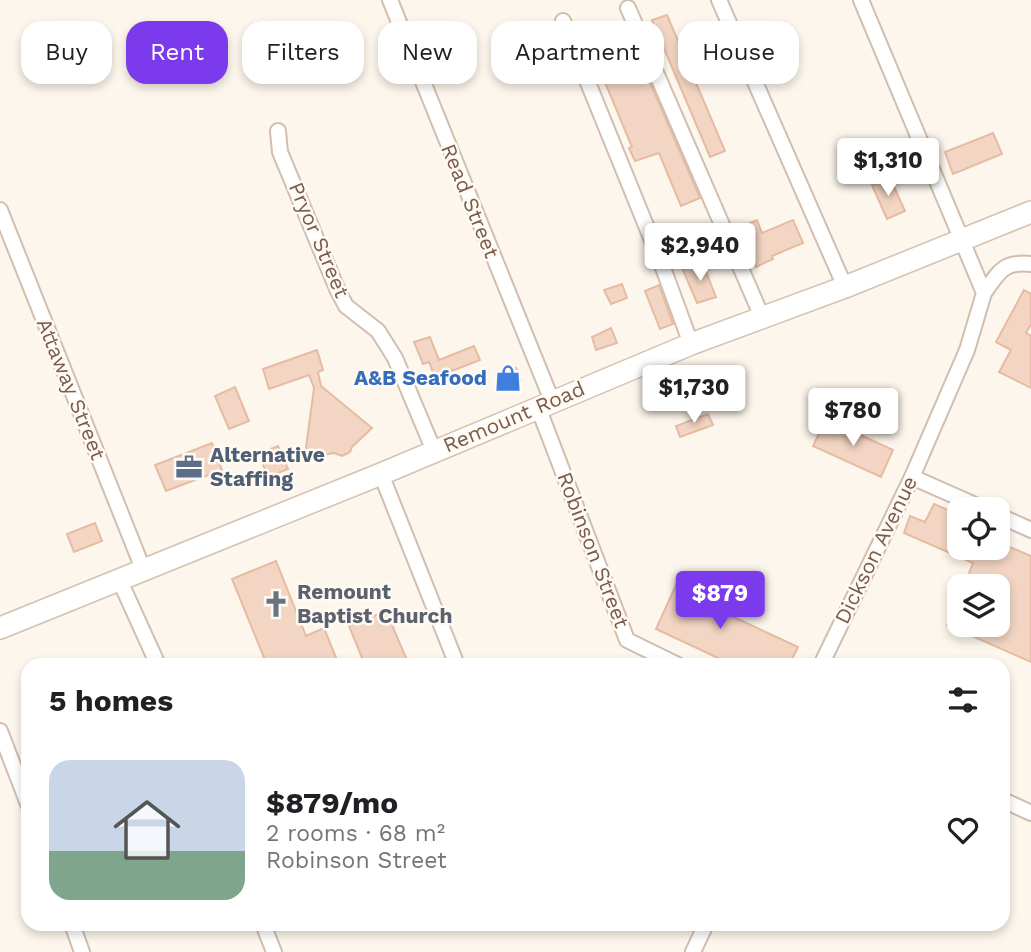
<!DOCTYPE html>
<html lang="en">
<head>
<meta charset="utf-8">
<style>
	:root { --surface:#fff; --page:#f2f2f2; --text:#202124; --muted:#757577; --accent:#7c3aed }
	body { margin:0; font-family:"Work Sans",sans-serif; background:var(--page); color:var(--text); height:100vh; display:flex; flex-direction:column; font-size:26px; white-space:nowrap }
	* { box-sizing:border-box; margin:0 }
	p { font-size:23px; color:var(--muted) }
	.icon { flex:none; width:38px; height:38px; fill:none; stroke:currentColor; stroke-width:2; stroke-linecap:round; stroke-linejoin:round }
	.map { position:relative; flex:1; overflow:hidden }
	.sheet { position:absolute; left:21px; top:658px; width:989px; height:273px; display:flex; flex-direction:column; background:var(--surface); border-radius:21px; box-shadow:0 4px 10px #0003 }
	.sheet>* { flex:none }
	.guide { position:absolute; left:21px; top:21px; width:990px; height:63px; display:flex; gap:14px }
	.fabs { position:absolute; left:947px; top:497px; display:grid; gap:14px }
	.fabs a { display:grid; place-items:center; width:63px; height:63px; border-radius:14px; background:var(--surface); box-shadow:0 4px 10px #0003; font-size:35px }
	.price { position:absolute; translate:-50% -60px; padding:0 16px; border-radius:7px; background:#fff; color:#222; font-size:23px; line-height:46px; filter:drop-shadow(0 2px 4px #0008) }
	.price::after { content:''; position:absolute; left:50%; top:42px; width:21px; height:16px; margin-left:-10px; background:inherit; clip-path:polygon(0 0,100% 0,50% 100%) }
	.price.selected { background:var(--accent); color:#fff }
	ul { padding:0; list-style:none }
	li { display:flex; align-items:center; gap:21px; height:175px; padding:0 28px }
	li span { display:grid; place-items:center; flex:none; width:196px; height:140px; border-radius:21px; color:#555 }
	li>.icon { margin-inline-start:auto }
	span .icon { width:84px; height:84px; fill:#fffc; stroke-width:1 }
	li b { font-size:30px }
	h2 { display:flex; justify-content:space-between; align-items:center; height:84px; padding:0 28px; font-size:30px }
	.pill { padding:0 24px; border-radius:21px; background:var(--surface); box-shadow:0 4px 10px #0003; font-size:24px; line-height:63px }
	.pill.selected { background:var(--accent); color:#fff }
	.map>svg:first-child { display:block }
</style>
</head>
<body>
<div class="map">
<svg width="1031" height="952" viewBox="0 0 1031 952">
	<rect width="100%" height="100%" fill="#fdf6ec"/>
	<!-- building -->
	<path fill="#f3d5c3" stroke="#e6bba3" stroke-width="2" d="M667,15L725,151L710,157L652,20Z
		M619,69L623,79L645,71L700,198L681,206L659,153L635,161L629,148L632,147L602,75Z
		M993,133L1002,154L953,174L945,152Z
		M890,178L905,211L887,219L872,185Z
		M757,220L762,233L793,220L803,243L772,256L773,259L756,267L740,227Z
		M684,225L692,245L673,251L665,232Z
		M702,262L716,297L697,303L683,270Z
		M622,284L627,298L611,304L604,290Z
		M659,285L673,324L660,329L645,291Z
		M1024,290L1031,294V324L1026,333L1031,336V388L999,372L1011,350L996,342Z
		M611,328L617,343L596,350L592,337Z
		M430,337L439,360L474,346L480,360L452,371L451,369L434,375L429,362L423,364L414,342Z
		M317,350L323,370L318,372L321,386L372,428L352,447L350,452L342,456L334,453L322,455H305L314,388L309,375L269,389L263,369Z
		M516,368L521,380L501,388L496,375Z
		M235,387L249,421L229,429L215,396Z
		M708,414L713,425L680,437L676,426Z
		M826,419L893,450L881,477L813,446Z
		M212,443L222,470L166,491L155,465Z
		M278,446L288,469L268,477L261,460L267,457L265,451Z
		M934,504L959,515V548H998V542L1031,556V662L947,625L959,597V625H998V586H964L973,563L904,533L910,516L925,522Z
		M95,523L102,541L74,552L67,534Z
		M276,561L306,636L324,628L339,665H267L232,579Z
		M680,576L706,589L701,602L798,647L789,665H733L656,629Z
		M386,611L409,665H365L349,626Z"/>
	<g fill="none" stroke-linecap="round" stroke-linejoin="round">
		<defs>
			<path id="street" d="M390,0L552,401
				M719,0L845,287
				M628,8L762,317
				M563,21L662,265L691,344
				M278,131L280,152L338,291L346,306L378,331L395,358L434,451
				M0,210L143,569
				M984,293C999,272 1003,261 1031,264
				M538,407L627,640L678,665
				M381,474L457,665
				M912,477L984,509
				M998,515L1031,530
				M120,581L158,665
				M821,665L912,477L967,350L984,293L861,0
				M0,731L28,804
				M1003,800L1031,813
				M72,924L82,952
				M263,924L274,952
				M693,952L706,924"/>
			<path id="secondary" d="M0,628L381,474L691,344L845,287L1031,212"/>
		</defs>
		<!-- street casing -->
		<use href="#street" stroke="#d1beb0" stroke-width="18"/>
		<!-- secondary casing -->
		<use href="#secondary" stroke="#d6c0b0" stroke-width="24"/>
		<!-- street -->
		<use href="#street" stroke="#fff" stroke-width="14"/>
		<!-- secondary -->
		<use href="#secondary" stroke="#fff" stroke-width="21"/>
	</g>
	<!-- icons -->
	<defs>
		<symbol id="shop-bare" viewBox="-9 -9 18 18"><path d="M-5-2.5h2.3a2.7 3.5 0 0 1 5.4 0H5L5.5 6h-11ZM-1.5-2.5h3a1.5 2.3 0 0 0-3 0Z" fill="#3f7fe0" stroke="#fffaf3" stroke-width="2.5" paint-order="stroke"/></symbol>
		<symbol id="office-bare" viewBox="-9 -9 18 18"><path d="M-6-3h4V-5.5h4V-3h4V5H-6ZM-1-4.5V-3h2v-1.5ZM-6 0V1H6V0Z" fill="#5c6f8a" stroke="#fffaf3" stroke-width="2.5" paint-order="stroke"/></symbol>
		<symbol id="church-bare" viewBox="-9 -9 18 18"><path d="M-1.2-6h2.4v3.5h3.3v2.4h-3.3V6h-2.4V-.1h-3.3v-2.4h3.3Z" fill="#6b7280" stroke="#fffaf3" stroke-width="2.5" paint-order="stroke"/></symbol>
	</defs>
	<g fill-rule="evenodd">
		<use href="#shop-bare" x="489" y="359" width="38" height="38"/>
		<use href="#office-bare" x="170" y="448" width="38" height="38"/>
		<use href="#church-bare" x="257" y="585" width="38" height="38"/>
	</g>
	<g text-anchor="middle" stroke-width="5" stroke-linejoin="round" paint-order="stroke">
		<!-- street labels -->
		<g font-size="21" fill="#7a5c4d" stroke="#fffaf3">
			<text transform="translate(470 201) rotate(68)" y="7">Read Street</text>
			<text transform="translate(319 240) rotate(67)" y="7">Pryor Street</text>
			<text transform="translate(71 389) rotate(68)" y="7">Attaway Street</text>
			<text transform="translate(514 417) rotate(-23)" y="7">Remount Road</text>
			<text transform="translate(593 550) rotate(69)" y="7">Robinson Street</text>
			<text transform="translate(876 550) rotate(-64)" y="7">Dickson Avenue</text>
		</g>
		<!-- shop labels -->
		<g font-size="21" font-weight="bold" fill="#366cbe" stroke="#fffaf3" text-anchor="end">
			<text x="487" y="385">A&amp;B Seafood</text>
		</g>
		<!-- service labels -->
		<g font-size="21" font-weight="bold" fill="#4e5e75" stroke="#fffaf3" text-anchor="start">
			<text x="210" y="462">Alternative<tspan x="210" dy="24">Staffing</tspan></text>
		</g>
		<!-- worship labels -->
		<g font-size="21" font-weight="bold" fill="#5b616d" stroke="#fffaf3" text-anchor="start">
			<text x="297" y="599">Remount<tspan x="297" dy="24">Baptist Church</tspan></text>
		</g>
	</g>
</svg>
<div class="fabs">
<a><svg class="icon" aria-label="locate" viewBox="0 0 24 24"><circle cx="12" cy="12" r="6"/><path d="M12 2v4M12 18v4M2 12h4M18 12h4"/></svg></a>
<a><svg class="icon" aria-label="layers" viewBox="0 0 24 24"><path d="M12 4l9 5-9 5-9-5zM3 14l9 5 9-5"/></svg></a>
</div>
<b class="price" style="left:888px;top:198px">$1,310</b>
<b class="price" style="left:700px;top:283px">$2,940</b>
<b class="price" style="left:694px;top:425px">$1,730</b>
<b class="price" style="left:853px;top:448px">$780</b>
<b class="price selected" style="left:720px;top:631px">$879</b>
<div class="guide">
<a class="pill">Buy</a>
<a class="pill selected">Rent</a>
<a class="pill">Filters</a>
<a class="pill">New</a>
<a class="pill">Apartment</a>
<a class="pill">House</a>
</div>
<section class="sheet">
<h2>5 homes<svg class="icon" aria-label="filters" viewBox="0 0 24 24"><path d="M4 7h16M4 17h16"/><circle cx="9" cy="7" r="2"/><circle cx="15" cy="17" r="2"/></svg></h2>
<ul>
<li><span style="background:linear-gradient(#c9d6e8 65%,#7fa58c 0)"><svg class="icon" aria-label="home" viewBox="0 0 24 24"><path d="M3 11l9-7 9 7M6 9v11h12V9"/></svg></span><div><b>$879/mo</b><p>2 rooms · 68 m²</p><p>Robinson Street</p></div><svg class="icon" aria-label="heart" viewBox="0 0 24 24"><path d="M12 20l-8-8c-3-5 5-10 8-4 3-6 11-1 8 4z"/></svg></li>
</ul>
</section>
</div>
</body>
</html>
